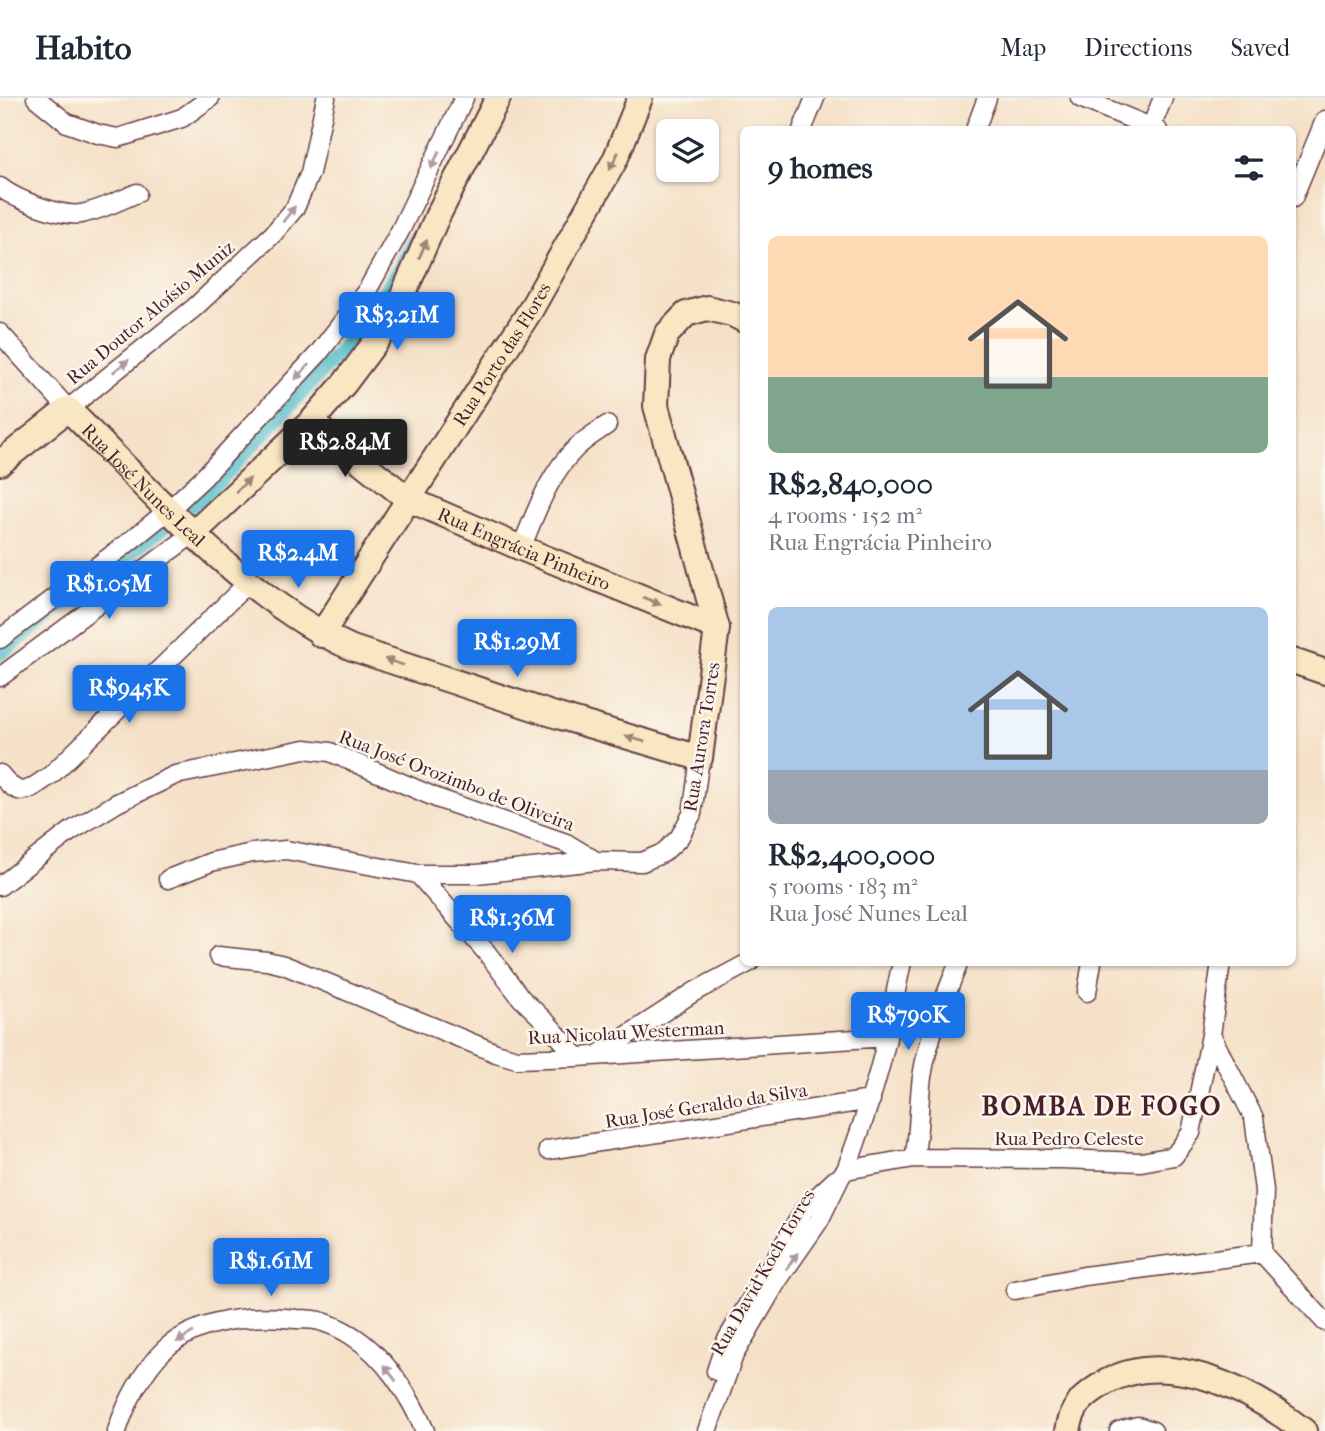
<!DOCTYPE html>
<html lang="en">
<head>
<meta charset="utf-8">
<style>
	:root { --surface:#fff; --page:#f6f6f7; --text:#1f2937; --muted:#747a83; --line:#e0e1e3; --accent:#1a73e8 }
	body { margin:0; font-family:"IM FELL French Canon",serif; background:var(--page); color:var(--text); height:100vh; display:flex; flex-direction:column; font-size:26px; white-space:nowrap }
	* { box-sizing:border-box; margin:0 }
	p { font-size:23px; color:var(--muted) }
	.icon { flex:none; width:38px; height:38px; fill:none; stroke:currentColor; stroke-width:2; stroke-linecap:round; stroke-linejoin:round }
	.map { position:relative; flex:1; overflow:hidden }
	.side { position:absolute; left:740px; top:28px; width:556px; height:840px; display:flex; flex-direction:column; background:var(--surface); border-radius:10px; box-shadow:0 2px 5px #0004 }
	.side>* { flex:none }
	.buttons { position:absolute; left:656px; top:21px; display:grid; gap:14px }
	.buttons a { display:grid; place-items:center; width:63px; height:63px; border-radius:10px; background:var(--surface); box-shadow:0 2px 5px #0004; font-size:35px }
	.price { position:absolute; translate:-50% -60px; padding:0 16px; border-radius:7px; background:var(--accent); color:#fff; font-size:23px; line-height:46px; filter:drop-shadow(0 2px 4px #0008) }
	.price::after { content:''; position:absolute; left:50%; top:42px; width:21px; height:16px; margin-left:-10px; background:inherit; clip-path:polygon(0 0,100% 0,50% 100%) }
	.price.active { background:#222; color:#fff }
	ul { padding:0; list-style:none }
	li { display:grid; align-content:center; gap:14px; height:371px; padding:0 28px }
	li span { display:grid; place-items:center; height:217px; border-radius:10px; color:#555 }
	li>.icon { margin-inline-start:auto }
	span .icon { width:126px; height:126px; fill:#fffc; stroke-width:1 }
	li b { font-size:30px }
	h2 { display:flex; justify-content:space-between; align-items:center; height:84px; padding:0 28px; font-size:30px }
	header { display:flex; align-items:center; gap:42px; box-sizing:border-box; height:98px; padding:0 35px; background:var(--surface); border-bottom:2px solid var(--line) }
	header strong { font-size:33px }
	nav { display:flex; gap:38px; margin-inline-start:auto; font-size:24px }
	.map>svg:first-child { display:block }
</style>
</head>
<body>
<header>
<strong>Habito</strong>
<nav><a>Map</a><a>Directions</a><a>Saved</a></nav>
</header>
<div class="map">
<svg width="1325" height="1333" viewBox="0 0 1325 1333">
	<rect width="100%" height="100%" fill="#fbf7ec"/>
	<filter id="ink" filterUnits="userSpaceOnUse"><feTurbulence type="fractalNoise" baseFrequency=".0143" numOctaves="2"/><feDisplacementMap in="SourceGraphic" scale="14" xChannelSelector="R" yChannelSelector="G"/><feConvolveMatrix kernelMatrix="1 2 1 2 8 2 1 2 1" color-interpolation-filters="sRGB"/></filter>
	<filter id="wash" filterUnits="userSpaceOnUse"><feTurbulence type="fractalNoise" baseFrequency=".00686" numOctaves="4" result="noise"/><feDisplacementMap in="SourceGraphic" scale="28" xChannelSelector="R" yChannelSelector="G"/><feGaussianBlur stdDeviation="1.57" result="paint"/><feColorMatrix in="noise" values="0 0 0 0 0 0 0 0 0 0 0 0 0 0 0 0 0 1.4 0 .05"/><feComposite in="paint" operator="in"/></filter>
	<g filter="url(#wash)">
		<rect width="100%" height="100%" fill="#f5e1c8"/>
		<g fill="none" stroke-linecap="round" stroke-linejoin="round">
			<!-- canal -->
			<path stroke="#50bcca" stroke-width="16" d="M0,555L206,396L358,234L400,173L414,144"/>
		</g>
	</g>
	<g filter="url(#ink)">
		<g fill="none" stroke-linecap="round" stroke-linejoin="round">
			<defs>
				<path id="street" d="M36,0L67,25L98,36L118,40L182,20L210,0
					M1080,0L1158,32
					M802,32L815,0
					M975,32L987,0
					M1150,32L1163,0
					M0,89C16,102 61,119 81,116C101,112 119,103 137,95
					M1293,100L1325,22
					M0,235L68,311L194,210L273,136L295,110L310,75L326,0
					M521,450C536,415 548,377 576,350C585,341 597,334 607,327
					M0,541L124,448L170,411L204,379L318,256L368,191L400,133L464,0
					M0,579L194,435
					M0,676C22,703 26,693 51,677L249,484
					M418,776L487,855L521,900L548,926L577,959
					M168,781L211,764L252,755L286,752L418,776H477L596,763L642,764L663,755L679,740L692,716L700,660
					M0,788L71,733L117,705L175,677L305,651L330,654L439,701L566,745L596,763
					M218,858L267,863L284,867L496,955L517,961L577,959L887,939
					M1087,894L1092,864
					M1211,937L1254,1020L1264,1092L1262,1155
					M599,956L694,894L750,864
					M548,1052L871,1002
					M914,1060C920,1033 918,1006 922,979C928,939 944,901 959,864
					M846,1072L914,1060L1061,1061L1141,1064L1174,1058L1191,1035L1211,937L1221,864
					M1262,1155L1325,1224
					M1015,1192L1084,1178L1262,1155
					M716,1273L726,1243L806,1109L835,1082
					M117,1333C126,1305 143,1272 165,1251C199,1221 253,1216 296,1221C305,1221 315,1221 323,1224C332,1227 343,1232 351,1237C385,1258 410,1298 425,1333
					M707,1333L734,1257L778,1182L819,1123L841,1078L846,1072C862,1029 877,985 887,940C892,915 896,890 902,864
					M1119,1333L1138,1328L1153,1333"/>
				<g id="secondary">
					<path id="s1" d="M311,324L408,401L521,450L717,530"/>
					<path id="s2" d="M0,365L68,311C149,391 247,504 352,550L558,618L700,660L717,530L656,308L658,261L667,236L686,216L707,210L732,216L744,222"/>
					<path d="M194,435L311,324L344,286L392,222L437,119L498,0"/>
					<path id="s3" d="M321,537L530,213L615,62L640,0"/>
					<path d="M1293,563L1325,574"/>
					<path d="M1068,1333C1072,1310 1080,1300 1101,1287C1165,1247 1251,1292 1304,1333"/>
				</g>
			</defs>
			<!-- street casing -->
			<use href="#street" stroke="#643c43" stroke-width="21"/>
			<!-- secondary casing -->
			<use href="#secondary" stroke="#643c43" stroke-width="28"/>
			<!-- street -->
			<use href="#street" stroke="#fff" stroke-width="18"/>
			<!-- secondary -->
			<use href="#secondary" stroke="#f9e7c3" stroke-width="24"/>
		</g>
		<!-- one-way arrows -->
		<defs><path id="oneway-solid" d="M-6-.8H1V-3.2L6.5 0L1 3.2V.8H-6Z" transform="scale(1.75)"/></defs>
		<g fill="#ae9aa0">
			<use href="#oneway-solid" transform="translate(435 62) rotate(116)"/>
			<use href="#oneway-solid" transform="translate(289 116) rotate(-53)"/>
			<use href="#oneway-solid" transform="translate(121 268) rotate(-39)"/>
			<use href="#oneway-solid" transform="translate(302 274) rotate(133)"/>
			<use href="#oneway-solid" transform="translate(792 1163) rotate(-55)"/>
			<use href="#oneway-solid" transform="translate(185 1239) rotate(149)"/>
			<use href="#oneway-solid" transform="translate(390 1275) rotate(-127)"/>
		</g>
		<g fill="#a28377">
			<use href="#oneway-solid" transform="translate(614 63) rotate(116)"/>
			<use href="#oneway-solid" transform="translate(423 151) rotate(-66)"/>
			<use href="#oneway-solid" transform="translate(243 387) rotate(-43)"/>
			<use href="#oneway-solid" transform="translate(652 503) rotate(22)"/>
			<use href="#oneway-solid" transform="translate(394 564) rotate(-162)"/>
			<use href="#oneway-solid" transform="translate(635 641) rotate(-164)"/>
		</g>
	</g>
	<g text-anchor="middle" stroke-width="5" stroke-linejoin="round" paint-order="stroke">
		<!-- street labels -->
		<g font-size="19" fill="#4a1f2b" stroke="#fbf7ec">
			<text transform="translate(150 214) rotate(-40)" y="7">Rua Doutor Aloísio Muniz</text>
			<text dy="7" stroke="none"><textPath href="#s3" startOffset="334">Rua Porto das Flores</textPath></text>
			<text dy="7" stroke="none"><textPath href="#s2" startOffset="194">Rua José Nunes Leal</textPath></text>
			<text dy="7" stroke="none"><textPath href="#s1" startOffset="250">Rua Engrácia Pinheiro</textPath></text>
			<text transform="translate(701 639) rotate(-81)" y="7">Rua Aurora Torres</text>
			<text transform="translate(457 682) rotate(21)" y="7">Rua José Orozimbo de Oliveira</text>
			<text transform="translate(626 934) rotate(-3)" y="7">Rua Nicolau Westerman</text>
			<text transform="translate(706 1007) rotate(-9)" y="7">Rua José Geraldo da Silva</text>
			<text x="1069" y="1047">Rua Pedro Celeste</text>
			<text transform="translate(762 1174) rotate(-60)" y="7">Rua David Koch Torres</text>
		</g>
		<!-- district labels -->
		<g font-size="26" font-weight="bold" letter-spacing="2" fill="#4a1f2b" stroke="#fbf7ec">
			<text x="1102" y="1017">BOMBA DE FOGO</text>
		</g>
	</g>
</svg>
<div class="buttons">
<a><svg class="icon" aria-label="layers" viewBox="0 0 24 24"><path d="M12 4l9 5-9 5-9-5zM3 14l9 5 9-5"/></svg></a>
</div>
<b class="price" style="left:397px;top:254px">R$3.21M</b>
<b class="price active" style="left:345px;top:381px">R$2.84M</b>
<b class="price" style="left:298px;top:492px">R$2.4M</b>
<b class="price" style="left:109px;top:523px">R$1.05M</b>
<b class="price" style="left:517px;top:581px">R$1.29M</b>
<b class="price" style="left:129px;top:627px">R$945K</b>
<b class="price" style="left:512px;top:857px">R$1.36M</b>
<b class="price" style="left:908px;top:954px">R$790K</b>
<b class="price" style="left:271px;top:1200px">R$1.61M</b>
<section class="side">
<h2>9 homes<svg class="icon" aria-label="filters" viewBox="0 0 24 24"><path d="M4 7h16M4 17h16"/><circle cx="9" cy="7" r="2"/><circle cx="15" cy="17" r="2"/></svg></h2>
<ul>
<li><span style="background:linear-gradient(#ffd9b3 65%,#7fa58c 0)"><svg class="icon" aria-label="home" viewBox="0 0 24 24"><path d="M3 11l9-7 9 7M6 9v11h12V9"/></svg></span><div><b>R$2,840,000</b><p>4 rooms · 152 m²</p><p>Rua Engrácia Pinheiro</p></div></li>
<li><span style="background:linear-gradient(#a9c7e8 75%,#9aa5b1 0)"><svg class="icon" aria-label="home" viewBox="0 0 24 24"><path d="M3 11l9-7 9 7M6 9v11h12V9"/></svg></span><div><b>R$2,400,000</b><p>5 rooms · 183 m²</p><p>Rua José Nunes Leal</p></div></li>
</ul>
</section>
</div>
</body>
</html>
